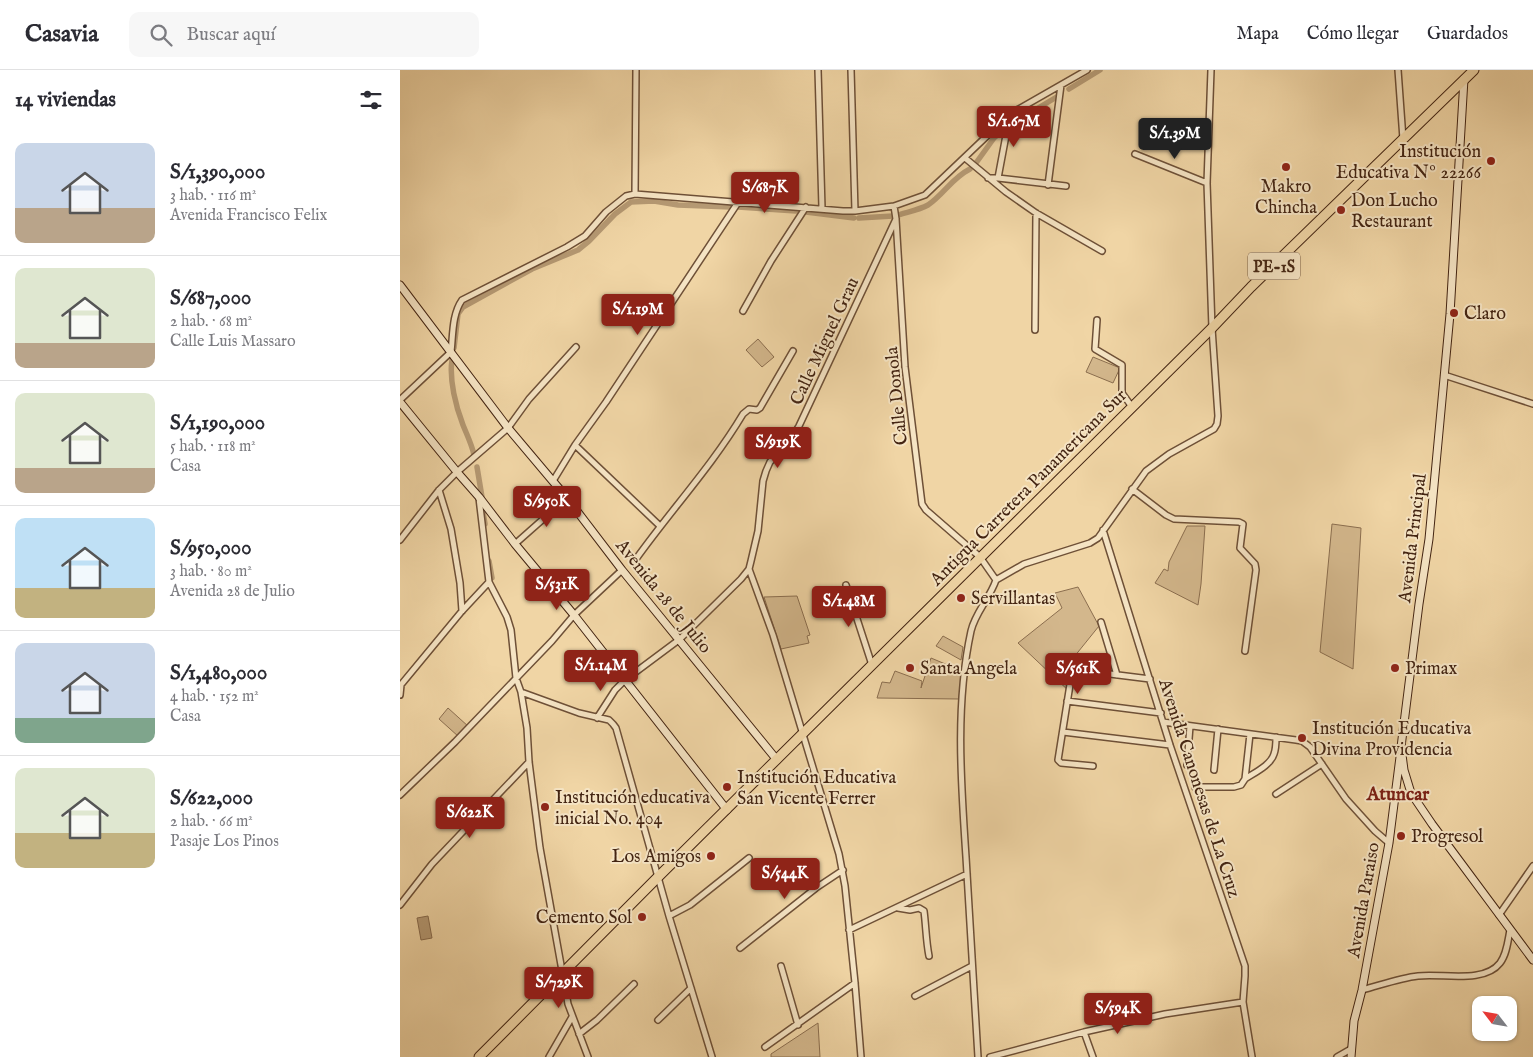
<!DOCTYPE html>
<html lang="es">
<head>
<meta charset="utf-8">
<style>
	:root { --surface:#fff; --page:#f7f7f7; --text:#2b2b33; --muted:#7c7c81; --line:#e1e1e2; --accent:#8f2418 }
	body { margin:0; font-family:"IM FELL English",serif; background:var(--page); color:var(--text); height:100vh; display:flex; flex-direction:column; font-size:19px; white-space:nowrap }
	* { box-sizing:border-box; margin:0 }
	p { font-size:16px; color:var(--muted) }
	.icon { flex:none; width:28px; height:28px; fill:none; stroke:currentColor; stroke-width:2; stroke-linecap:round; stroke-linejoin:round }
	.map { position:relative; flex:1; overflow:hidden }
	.sheet { display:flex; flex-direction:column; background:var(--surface); width:400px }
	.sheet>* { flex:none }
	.needle { width:32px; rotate:301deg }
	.fabs { position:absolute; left:1072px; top:926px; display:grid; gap:10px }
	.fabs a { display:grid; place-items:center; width:45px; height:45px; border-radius:10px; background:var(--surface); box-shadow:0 1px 4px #0004; font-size:25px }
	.price { position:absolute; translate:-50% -42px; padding:0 11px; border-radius:5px; background:var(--accent); color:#fff; font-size:16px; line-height:32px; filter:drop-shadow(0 1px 2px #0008) }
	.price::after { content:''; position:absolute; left:50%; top:30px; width:15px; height:11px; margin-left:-8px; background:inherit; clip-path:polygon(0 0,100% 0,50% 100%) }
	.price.on { background:#222; color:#fff }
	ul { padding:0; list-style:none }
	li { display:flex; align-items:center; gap:15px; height:125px; padding:0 15px }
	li+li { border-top:1px solid var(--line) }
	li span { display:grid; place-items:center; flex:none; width:140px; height:100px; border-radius:10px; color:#555 }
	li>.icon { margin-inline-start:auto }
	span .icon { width:60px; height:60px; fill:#fffc; stroke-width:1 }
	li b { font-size:21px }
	h2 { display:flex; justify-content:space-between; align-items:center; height:60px; padding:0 15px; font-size:21px }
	header { display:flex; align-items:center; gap:30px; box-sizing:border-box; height:70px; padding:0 25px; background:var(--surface); border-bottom:1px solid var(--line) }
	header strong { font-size:24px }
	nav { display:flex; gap:28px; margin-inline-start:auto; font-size:18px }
	.search { width:350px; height:45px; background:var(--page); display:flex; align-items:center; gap:12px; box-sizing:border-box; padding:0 18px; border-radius:10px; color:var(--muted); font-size:19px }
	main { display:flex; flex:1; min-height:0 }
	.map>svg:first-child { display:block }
</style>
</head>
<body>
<header>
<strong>Casavia</strong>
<div class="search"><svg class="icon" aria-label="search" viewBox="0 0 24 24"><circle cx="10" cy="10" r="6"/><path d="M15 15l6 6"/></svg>Buscar aquí</div>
<nav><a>Mapa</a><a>Cómo llegar</a><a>Guardados</a></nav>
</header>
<main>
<section class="sheet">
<h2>14 viviendas<svg class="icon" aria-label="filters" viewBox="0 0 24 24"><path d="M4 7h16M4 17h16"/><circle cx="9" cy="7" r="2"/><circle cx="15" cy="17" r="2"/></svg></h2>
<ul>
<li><span style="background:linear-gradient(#c9d6e8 65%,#b9a48a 0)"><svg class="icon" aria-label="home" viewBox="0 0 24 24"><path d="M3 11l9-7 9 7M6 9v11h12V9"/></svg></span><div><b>S/1,390,000</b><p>3 hab. · 116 m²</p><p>Avenida Francisco Felix</p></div></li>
<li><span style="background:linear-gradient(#dfe7d0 75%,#b9a48a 0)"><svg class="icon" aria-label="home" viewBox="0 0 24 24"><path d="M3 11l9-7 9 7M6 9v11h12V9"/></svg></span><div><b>S/687,000</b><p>2 hab. · 68 m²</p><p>Calle Luis Massaro</p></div></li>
<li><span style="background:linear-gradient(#dfe7d0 75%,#b9a48a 0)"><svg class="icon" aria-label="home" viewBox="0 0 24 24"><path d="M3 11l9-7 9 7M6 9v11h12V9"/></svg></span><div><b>S/1,190,000</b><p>5 hab. · 118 m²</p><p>Casa</p></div></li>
<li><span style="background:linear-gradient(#bfe0f5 70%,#c2b280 0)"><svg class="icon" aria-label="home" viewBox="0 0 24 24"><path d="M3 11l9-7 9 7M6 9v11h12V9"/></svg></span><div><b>S/950,000</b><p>3 hab. · 80 m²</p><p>Avenida 28 de Julio</p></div></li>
<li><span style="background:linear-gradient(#c9d6e8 75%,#7fa58c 0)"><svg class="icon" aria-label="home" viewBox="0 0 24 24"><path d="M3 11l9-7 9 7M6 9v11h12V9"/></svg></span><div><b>S/1,480,000</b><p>4 hab. · 152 m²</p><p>Casa</p></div></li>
<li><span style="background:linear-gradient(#dfe7d0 65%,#c2b280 0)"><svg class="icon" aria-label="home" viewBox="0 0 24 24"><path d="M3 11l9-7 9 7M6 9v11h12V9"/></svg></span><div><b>S/622,000</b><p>2 hab. · 66 m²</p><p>Pasaje Los Pinos</p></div></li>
</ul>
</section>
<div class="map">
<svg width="1133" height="987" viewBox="0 0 1133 987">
	<rect width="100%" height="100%" fill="#f0d5a5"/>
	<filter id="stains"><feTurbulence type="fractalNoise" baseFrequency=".004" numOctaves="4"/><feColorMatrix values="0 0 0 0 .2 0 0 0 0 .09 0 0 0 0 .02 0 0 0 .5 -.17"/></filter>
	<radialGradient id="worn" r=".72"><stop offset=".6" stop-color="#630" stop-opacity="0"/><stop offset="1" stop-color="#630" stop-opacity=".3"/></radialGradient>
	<!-- green -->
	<path fill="#d3b78c" stroke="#8b6e4f" d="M358,269L374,287L362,297L346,280Z
		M693,287L720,298L713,313L686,302Z
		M932,454L961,458L953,599L920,582Z
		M787,456H805L801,514L798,535L755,513L764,499L768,501L769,492Z
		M678,517L699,556L674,587L667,591L671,623L618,573L662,538L655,523Z
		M397,526L410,565L407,566L409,573L381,579L364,527Z
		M543,566L563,577L561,590L536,576Z
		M531,588L562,601L559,629L477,628L482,612L490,613L495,601L522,611L521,618Z
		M48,638L69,657L59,667L39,649Z
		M418,953L420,987H371V984Z"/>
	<!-- water -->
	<path fill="#b59973" stroke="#876a4c" d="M28,846L32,868L21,870L17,848Z"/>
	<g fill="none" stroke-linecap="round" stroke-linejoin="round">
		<!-- canal -->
		<path stroke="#b59973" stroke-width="5.5" d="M669,19L700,0
			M618,50L660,25
			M576,93L594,68L603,60
			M338,137L396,141
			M406,142L454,148
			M498,145C507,142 519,140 528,135C544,124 552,108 570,99
			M459,148L493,146
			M54,278L58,244L63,237L132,199L178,180L189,171L215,144L231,132L254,131L278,135L331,137
			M52,290C49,310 56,337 63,355C67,365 72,375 74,385
			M77,397L82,427
			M83,442L85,454
			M89,491L92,508"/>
		<defs>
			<path id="street" d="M418,0L422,138
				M451,0L455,141
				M998,0L1003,69
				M735,84L807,113
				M565,88L606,122L636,143L702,181
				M588,108H598L666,116
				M598,108L610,44
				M648,115L661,15
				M235,124L236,0
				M494,136L496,149L505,297L522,434L526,440L580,487L596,510
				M343,241L371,191L406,137
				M697,250L695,279L722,295V323L732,337
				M635,260L636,143
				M1044,305L1133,334
				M0,330L51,282C53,265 52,244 62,230L167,177L185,166L206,142L226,126L235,124L443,141H455L494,136L525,125L610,44L687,0
				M175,375L260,456
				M153,411L175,375L206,332L339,131
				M732,419L766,445L774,449L839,452L843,454L840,478L855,494L856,500L845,581
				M39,420L51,459L60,513L62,541
				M79,428L89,512L107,547L111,560L116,608L121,622L127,658L129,692L140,778L168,934L188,987
				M703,460L770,675L845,896V906L843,932L852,987
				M0,470L39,420L57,402L108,358L129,329L176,277
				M115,474L167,428
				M236,489C271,440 312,396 343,344L349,339L357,340L360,338L393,281
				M349,499L373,565L439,784L445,816L455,913L461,987
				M596,510L624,494L690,473L698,468L746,401L769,384L814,359L817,354L818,346L812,258L807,113L811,0
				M446,515L472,595
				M701,552L717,605
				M0,616L62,541L89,512
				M121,622L179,643L209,650L213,654L216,658L269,846L312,987
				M0,625L1,615
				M667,631L761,643
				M197,648L215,620L225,610L280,569L341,509L349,499L351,491L358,461L363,411L366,401L370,392L391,369L399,356L496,149
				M763,652L896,670L902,671L910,677L946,729L975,761L989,773
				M663,662L770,675
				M787,695L790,656
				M693,696L661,693L658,690L672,602L678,600L750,609
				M814,700L818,659
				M845,709C854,703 871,695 874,684C876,679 876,673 876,667
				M795,717H834L841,715L845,709L850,664
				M876,724L922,694
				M0,725L55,672L152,571L174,545L222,500
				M0,835L32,794L129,692
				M498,838L510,840L519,838L524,841C526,856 526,871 529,886
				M1099,845L1133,796
				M269,846L290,835L349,788
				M449,860L567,804
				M340,878L416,818L443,800
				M381,896L398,955
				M962,920C981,915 1000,908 1018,906C1042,903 1084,914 1100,893C1107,884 1108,870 1110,860
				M515,926L572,896
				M258,950L291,918
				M684,962L693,987
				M179,964L197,950L234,914
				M365,977L455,913
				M149,987L172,947
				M578,987C574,920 570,854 566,787C561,712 555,635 571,561C575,543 590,528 596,510
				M590,987L684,962L765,944L843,932
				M937,987L951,979"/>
			<path id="secondary" d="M1064,9L1050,244L1029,469L1019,534L1001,677L1004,700L1011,723L1032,754L1133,890
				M0,215L108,358L167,428L222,500L377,690
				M0,332L57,402L79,427L115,474L174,545L327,740
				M951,987L954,951L962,920L989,773L1000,687"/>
			<path id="highway" d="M79,987L258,807L812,258L851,217L1074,0"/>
		</defs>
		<!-- street casing -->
		<use href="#street" stroke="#6e5037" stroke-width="8"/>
		<!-- secondary casing -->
		<use href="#secondary" stroke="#432412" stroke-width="9"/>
		<!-- highway casing -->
		<use href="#highway" stroke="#432412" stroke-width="11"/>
		<!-- street -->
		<use href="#street" stroke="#f5e4c4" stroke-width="5"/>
		<!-- secondary -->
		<use href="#secondary" stroke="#f5e4c4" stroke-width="7"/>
		<!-- highway -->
		<use href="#highway" stroke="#f0d5a5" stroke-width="9"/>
	</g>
	<!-- markers -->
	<g fill="#8f2418" stroke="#f5e4c4" stroke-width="2">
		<circle cx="1091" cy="91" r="5"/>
		<circle cx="886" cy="97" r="5"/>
		<circle cx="941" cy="140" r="5"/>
		<circle cx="1054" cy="243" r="5"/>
		<circle cx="561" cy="528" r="5"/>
		<circle cx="510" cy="598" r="5"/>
		<circle cx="995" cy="598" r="5"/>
		<circle cx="902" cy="668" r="5"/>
		<circle cx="327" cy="717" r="5"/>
		<circle cx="145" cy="737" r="5"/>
		<circle cx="1001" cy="766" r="5"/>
		<circle cx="311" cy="786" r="5"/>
		<circle cx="242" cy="847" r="5"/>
	</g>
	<g text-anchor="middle" stroke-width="4" stroke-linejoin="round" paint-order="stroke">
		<!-- shield labels -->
		<rect fill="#f5e4c4" stroke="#785e47" stroke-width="1" x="848" y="182.5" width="52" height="27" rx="4"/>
		<g font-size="16" font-weight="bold" fill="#432412">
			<text x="874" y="202">PE-1S</text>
		</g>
		<!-- poi labels -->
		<g font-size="18" fill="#432412" stroke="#f5e4c4" text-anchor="start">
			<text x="1081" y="87" text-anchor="end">Institución<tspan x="1081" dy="21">Educativa Nº 22266</tspan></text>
			<text x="886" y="122" text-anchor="middle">Makro<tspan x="886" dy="21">Chincha</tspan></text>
			<text x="951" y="136">Don Lucho<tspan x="951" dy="21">Restaurant</tspan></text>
			<text x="1064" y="249">Claro</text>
			<text x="571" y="534">Servillantas</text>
			<text x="520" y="604">Santa Angela</text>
			<text x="1005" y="604">Primax</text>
			<text x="912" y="664">Institución Educativa<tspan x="912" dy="21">Divina Providencia</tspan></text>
			<text x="337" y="713">Institución Educativa<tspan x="337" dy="21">San Vicente Ferrer</tspan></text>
			<text x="155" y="733">Institución educativa<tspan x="155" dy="21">inicial No. 404</tspan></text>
			<text x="1011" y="772">Progresol</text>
			<text x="301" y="792" text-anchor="end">Los Amigos</text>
			<text x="232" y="853" text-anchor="end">Cemento Sol</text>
		</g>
		<!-- street labels -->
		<g font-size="18" fill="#432412" stroke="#f5e4c4">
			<text transform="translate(424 271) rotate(-65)" y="6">Calle Miguel Grau</text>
			<text transform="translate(496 326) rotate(-96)" y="6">Calle Donola</text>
			<text transform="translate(628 417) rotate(-45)" y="6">Antigua Carretera Panamericana Sur</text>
			<text transform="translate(1012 468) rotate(-83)" y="6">Avenida Principal</text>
			<text transform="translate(264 526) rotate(51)" y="6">Avenida 28 de Julio</text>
			<text transform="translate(800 718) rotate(72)" y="6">Avenida Canonesas de La Cruz</text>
			<text transform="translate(963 830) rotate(-80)" y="6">Avenida Paraiso</text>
		</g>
		<!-- neighbourhood labels -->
		<g font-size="19" font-weight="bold" fill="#7a1f14" stroke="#f5e4c4">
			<text x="998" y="730">Atuncar</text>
		</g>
	</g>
	<rect width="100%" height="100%" filter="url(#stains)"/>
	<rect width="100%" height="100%" fill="url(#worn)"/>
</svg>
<div class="fabs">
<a><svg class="needle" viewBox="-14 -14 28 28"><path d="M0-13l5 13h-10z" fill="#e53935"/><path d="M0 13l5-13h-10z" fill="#7c7c81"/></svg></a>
</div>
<b class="price" style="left:614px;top:78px">S/1.67M</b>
<b class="price on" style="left:775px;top:90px">S/1.39M</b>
<b class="price" style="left:365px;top:144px">S/687K</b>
<b class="price" style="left:238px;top:266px">S/1.19M</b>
<b class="price" style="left:378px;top:399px">S/919K</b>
<b class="price" style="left:147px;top:458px">S/950K</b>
<b class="price" style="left:157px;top:541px">S/531K</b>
<b class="price" style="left:449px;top:558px">S/1.48M</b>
<b class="price" style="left:201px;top:622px">S/1.14M</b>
<b class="price" style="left:678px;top:625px">S/561K</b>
<b class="price" style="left:70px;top:769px">S/622K</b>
<b class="price" style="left:385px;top:830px">S/544K</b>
<b class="price" style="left:159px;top:939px">S/729K</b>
<b class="price" style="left:718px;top:965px">S/594K</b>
</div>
</main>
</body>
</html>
